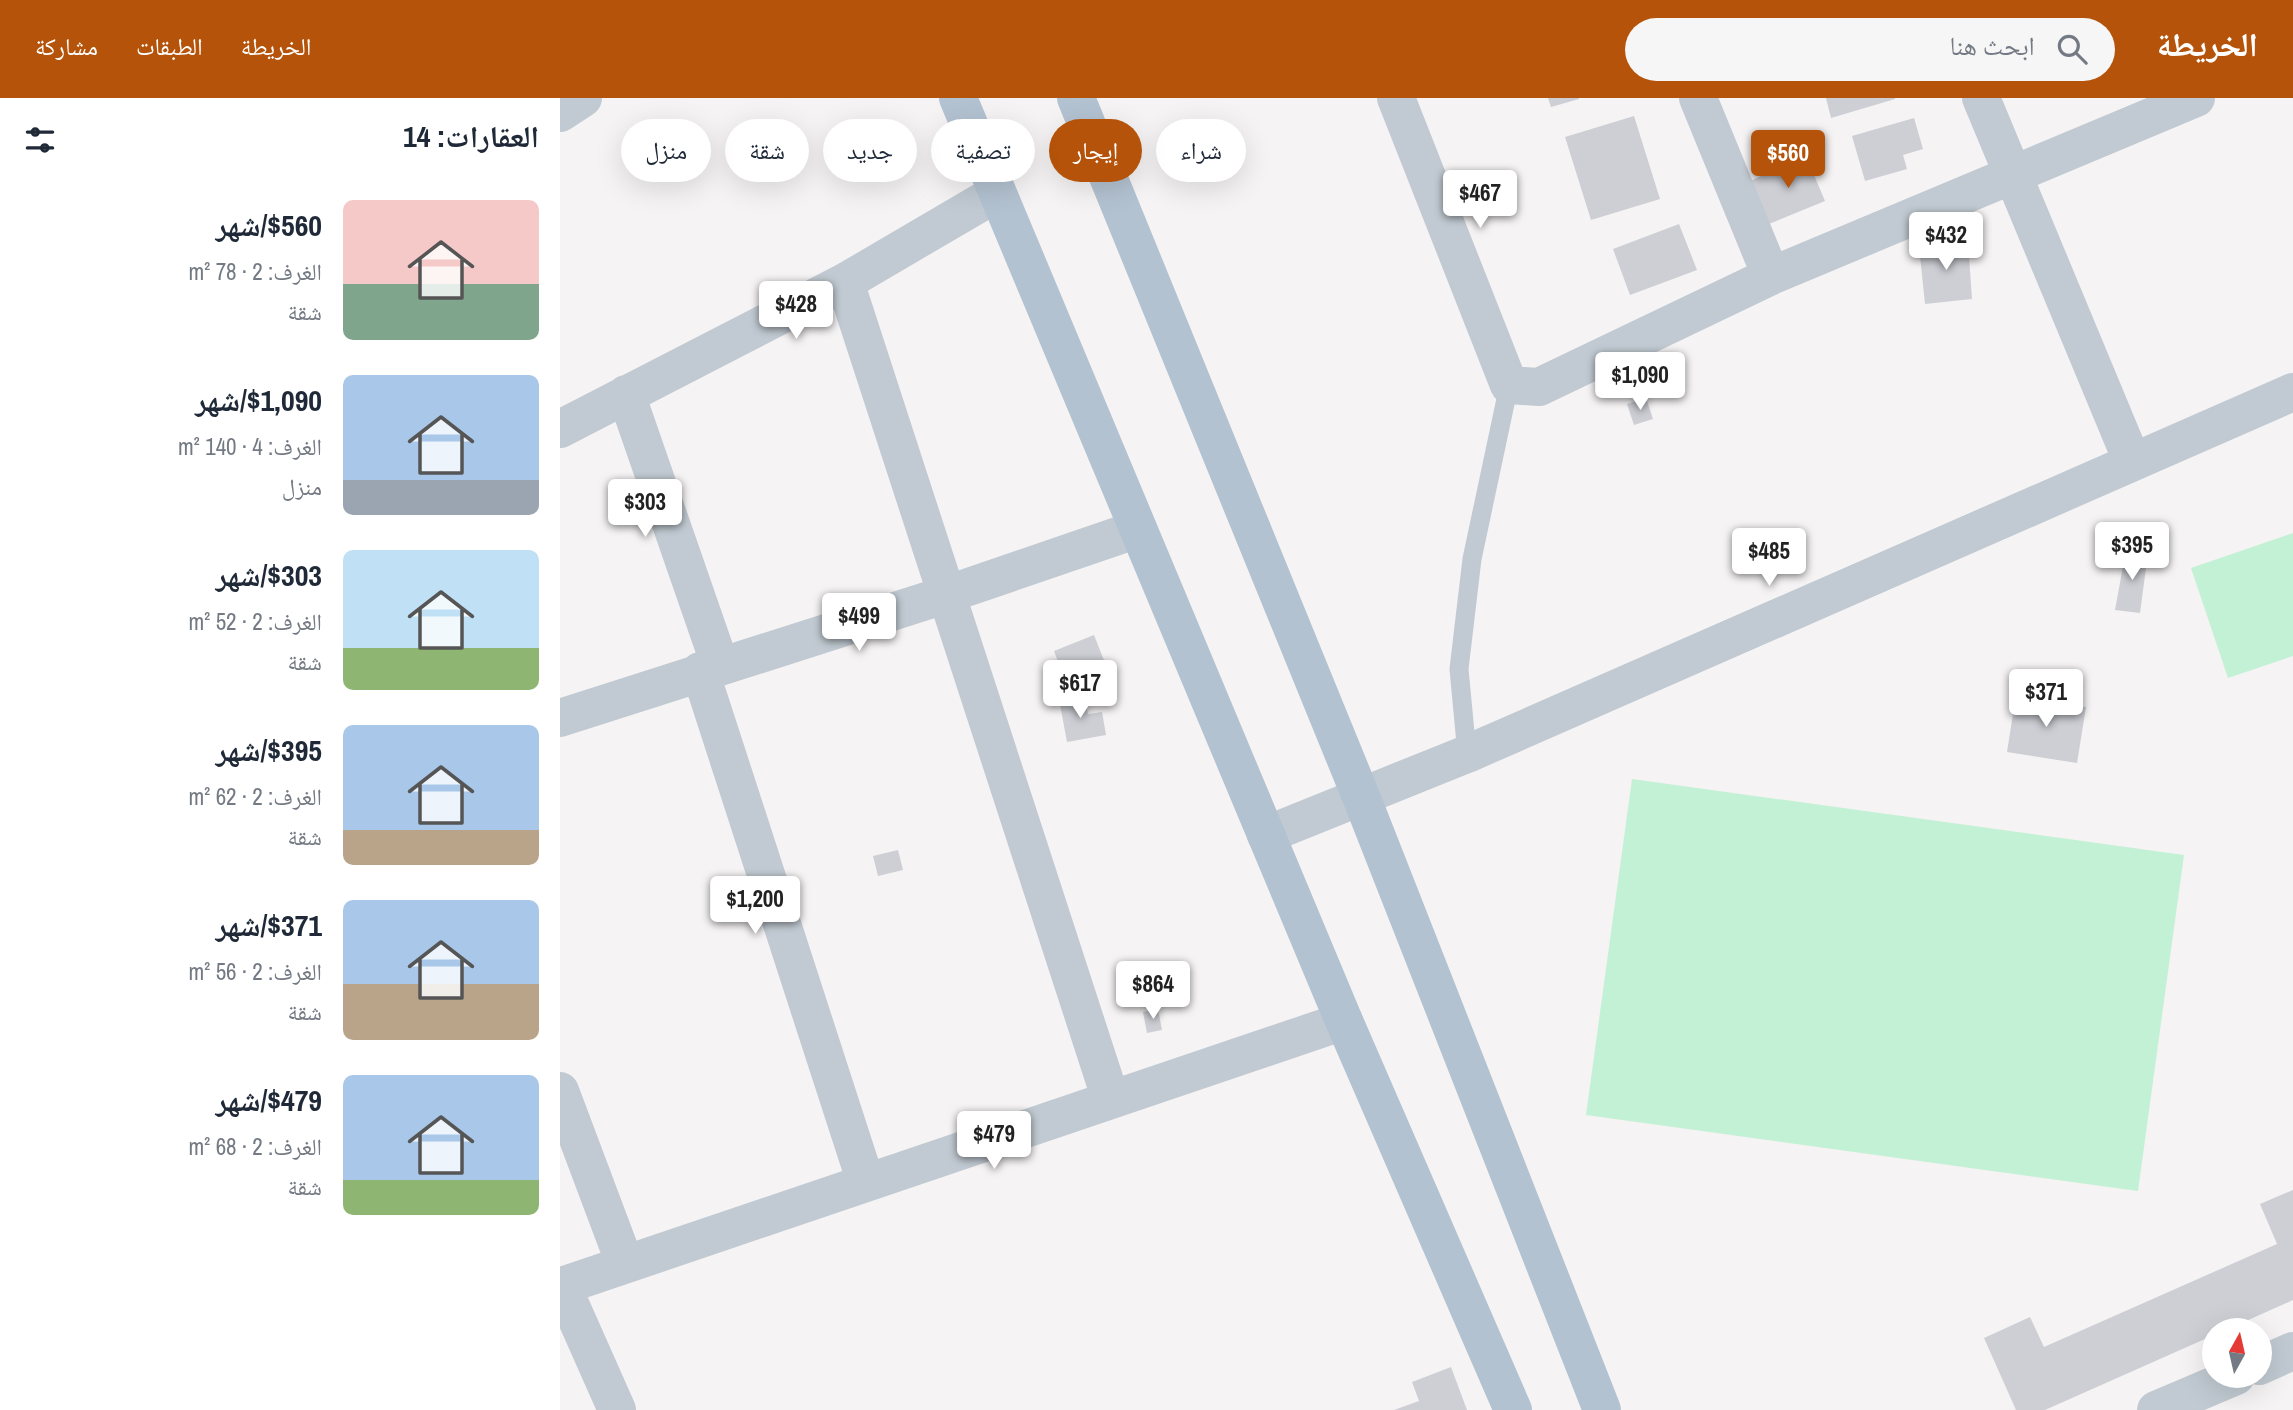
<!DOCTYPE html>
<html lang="ar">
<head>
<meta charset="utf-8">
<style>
	:root { --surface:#fff; --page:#f6f6f7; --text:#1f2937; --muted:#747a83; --accent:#b45309 }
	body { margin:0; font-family:"Archivo Narrow","Noto Naskh Arabic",sans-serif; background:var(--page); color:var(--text); direction:rtl; height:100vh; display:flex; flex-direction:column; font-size:26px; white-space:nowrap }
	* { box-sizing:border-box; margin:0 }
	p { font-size:23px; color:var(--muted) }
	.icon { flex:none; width:38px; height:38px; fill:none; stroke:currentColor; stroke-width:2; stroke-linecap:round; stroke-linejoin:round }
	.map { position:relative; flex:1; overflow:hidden; direction:ltr }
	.panel { display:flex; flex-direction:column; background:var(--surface); width:560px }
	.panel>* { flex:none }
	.top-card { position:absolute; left:21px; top:21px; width:665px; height:63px; direction:rtl; display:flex; gap:14px }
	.needle { width:46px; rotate:8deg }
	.buttons { position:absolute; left:1642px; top:1220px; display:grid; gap:14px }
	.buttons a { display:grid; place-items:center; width:70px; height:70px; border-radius:50%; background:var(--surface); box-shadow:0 7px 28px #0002; font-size:35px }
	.price { position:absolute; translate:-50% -60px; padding:0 16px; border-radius:7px; background:#fff; color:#222; font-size:23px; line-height:46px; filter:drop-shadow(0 2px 4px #0008) }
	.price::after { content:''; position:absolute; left:50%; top:42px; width:21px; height:16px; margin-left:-10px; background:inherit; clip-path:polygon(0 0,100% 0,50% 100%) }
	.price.selected { background:var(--accent); color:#fff }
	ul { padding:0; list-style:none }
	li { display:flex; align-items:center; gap:21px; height:175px; padding:0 21px }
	li span { display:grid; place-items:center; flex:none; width:196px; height:140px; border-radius:10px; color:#555 }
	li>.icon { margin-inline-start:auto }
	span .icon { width:84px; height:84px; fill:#fffc; stroke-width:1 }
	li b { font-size:30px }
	h2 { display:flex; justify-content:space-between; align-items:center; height:84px; padding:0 21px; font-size:30px }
	.pill { padding:0 24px; border-radius:32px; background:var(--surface); box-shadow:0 7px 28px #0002; font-size:24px; line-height:63px }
	.pill.selected { background:var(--accent); color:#fff }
	header { display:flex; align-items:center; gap:42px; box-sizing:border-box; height:98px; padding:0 35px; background:var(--accent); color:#fff }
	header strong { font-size:33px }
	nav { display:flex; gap:38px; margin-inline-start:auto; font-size:24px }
	.search { width:490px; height:63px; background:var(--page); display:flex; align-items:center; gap:18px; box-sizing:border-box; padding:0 24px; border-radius:38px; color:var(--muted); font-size:26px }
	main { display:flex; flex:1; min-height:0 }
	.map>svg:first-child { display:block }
</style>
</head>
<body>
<header>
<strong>الخريطة</strong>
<div class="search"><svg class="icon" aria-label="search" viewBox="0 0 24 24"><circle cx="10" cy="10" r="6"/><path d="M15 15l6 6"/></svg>ابحث هنا</div>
<nav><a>الخريطة</a><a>الطبقات</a><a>مشاركة</a></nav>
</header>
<main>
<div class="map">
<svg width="1733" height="1312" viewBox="0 0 1733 1312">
	<rect width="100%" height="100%" fill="#f5f3f3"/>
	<!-- green -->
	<path fill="#c3f1d5" d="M1733,435V558L1668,580L1631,470Z
		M1072,681L1624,757L1578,1093L1026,1017Z"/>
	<!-- building -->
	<path fill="#cdcfd5" d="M988,0H1019V1L991,9Z
		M1266,0H1335V1L1271,20Z
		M1074,18L1100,101L1031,122L1005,39Z
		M1354,20L1363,51L1343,57L1347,71L1305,83L1292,38Z
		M1246,58L1265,103L1209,126L1190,83Z
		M1119,126L1137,172L1070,197L1053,151Z
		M1408,143L1412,201L1365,206L1359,148Z
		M1086,300L1093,321L1074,327L1067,306Z
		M1566,452L1588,455L1580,515L1555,512Z
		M534,537L547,570L507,587L494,553Z
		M524,596L528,616L542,614L546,637L507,644L499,601Z
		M1456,597L1526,609L1517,665L1447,654Z
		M338,752L343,772L318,778L313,758Z
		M598,911L602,932L587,935L583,914Z
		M1733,1092V1202L1666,1232H1654V1237L1485,1312H1456L1424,1240L1470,1219L1484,1249L1717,1146L1700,1106Z
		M891,1269L907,1312H834L859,1303L852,1284Z"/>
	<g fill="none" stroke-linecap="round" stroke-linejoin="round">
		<!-- service -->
		<path stroke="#c1cad2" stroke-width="19" d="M907,656L899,571L912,461L949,287"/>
		<!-- minor -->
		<path stroke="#c1cad2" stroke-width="38" d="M836,0L949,287L979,289L1211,178L1636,0
			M1138,0L1211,178
			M1421,0L1572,363
			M0,15L23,0
			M285,184L551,1002
			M66,296L160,567
			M0,331L285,184L437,95
			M140,573L306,1085
			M0,620L388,496L578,431
			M0,993L65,1166
			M1699,1268L1733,1253
			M57,1312L2,1188L784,923
			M1596,1312L1676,1278"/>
		<!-- tertiary -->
		<path stroke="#c1cad2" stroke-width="38" d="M706,737L907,656L1733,294"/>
		<!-- primary -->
		<path stroke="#b3c2d1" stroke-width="38" d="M398,0L784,923L953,1312
			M516,0L802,701L1042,1312"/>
	</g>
</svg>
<div class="buttons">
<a><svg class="needle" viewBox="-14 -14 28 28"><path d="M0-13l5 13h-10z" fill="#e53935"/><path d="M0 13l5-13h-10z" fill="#747a83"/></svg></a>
</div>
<b class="price selected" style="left:1228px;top:92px">$560</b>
<b class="price" style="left:920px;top:132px">$467</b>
<b class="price" style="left:1386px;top:174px">$432</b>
<b class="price" style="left:236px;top:243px">$428</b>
<b class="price" style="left:1080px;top:314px">$1,090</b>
<b class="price" style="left:85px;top:441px">$303</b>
<b class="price" style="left:1572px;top:484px">$395</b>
<b class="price" style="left:1209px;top:490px">$485</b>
<b class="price" style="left:299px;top:555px">$499</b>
<b class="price" style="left:520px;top:622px">$617</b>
<b class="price" style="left:1486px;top:631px">$371</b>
<b class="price" style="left:195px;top:838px">$1,200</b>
<b class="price" style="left:593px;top:923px">$864</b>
<b class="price" style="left:434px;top:1073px">$479</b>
<div class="top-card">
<a class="pill">شراء</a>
<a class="pill selected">إيجار</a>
<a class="pill">تصفية</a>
<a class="pill">جديد</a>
<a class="pill">شقة</a>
<a class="pill">منزل</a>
</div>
</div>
<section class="panel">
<h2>العقارات: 14<svg class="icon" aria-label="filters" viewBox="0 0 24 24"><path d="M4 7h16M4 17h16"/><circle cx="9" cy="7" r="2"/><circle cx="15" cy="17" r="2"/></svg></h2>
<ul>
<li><span style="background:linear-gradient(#f6c9c9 60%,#7fa58c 0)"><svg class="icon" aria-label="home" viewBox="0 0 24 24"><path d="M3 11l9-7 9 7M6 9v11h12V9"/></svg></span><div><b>$560/شهر</b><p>الغرف: 2 · 78 m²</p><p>شقة</p></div></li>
<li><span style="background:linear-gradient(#a9c7e8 75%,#9aa5b1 0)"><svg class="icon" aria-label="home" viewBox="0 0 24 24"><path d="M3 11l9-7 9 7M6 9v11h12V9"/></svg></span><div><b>$1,090/شهر</b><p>الغرف: 4 · 140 m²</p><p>منزل</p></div></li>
<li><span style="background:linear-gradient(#bfe0f5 70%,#8fb573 0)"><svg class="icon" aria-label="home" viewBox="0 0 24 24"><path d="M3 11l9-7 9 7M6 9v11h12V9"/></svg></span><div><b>$303/شهر</b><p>الغرف: 2 · 52 m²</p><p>شقة</p></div></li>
<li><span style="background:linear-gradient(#a9c7e8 75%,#b9a48a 0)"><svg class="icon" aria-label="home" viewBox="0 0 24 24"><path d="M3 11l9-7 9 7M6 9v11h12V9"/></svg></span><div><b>$395/شهر</b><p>الغرف: 2 · 62 m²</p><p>شقة</p></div></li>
<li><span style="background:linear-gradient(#a9c7e8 60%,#b9a48a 0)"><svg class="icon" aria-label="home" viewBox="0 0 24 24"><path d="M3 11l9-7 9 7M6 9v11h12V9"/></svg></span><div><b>$371/شهر</b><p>الغرف: 2 · 56 m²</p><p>شقة</p></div></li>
<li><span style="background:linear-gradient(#a9c7e8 75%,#8fb573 0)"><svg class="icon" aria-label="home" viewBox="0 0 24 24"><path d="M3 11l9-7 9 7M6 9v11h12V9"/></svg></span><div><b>$479/شهر</b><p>الغرف: 2 · 68 m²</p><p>شقة</p></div></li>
</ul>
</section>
</main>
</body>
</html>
